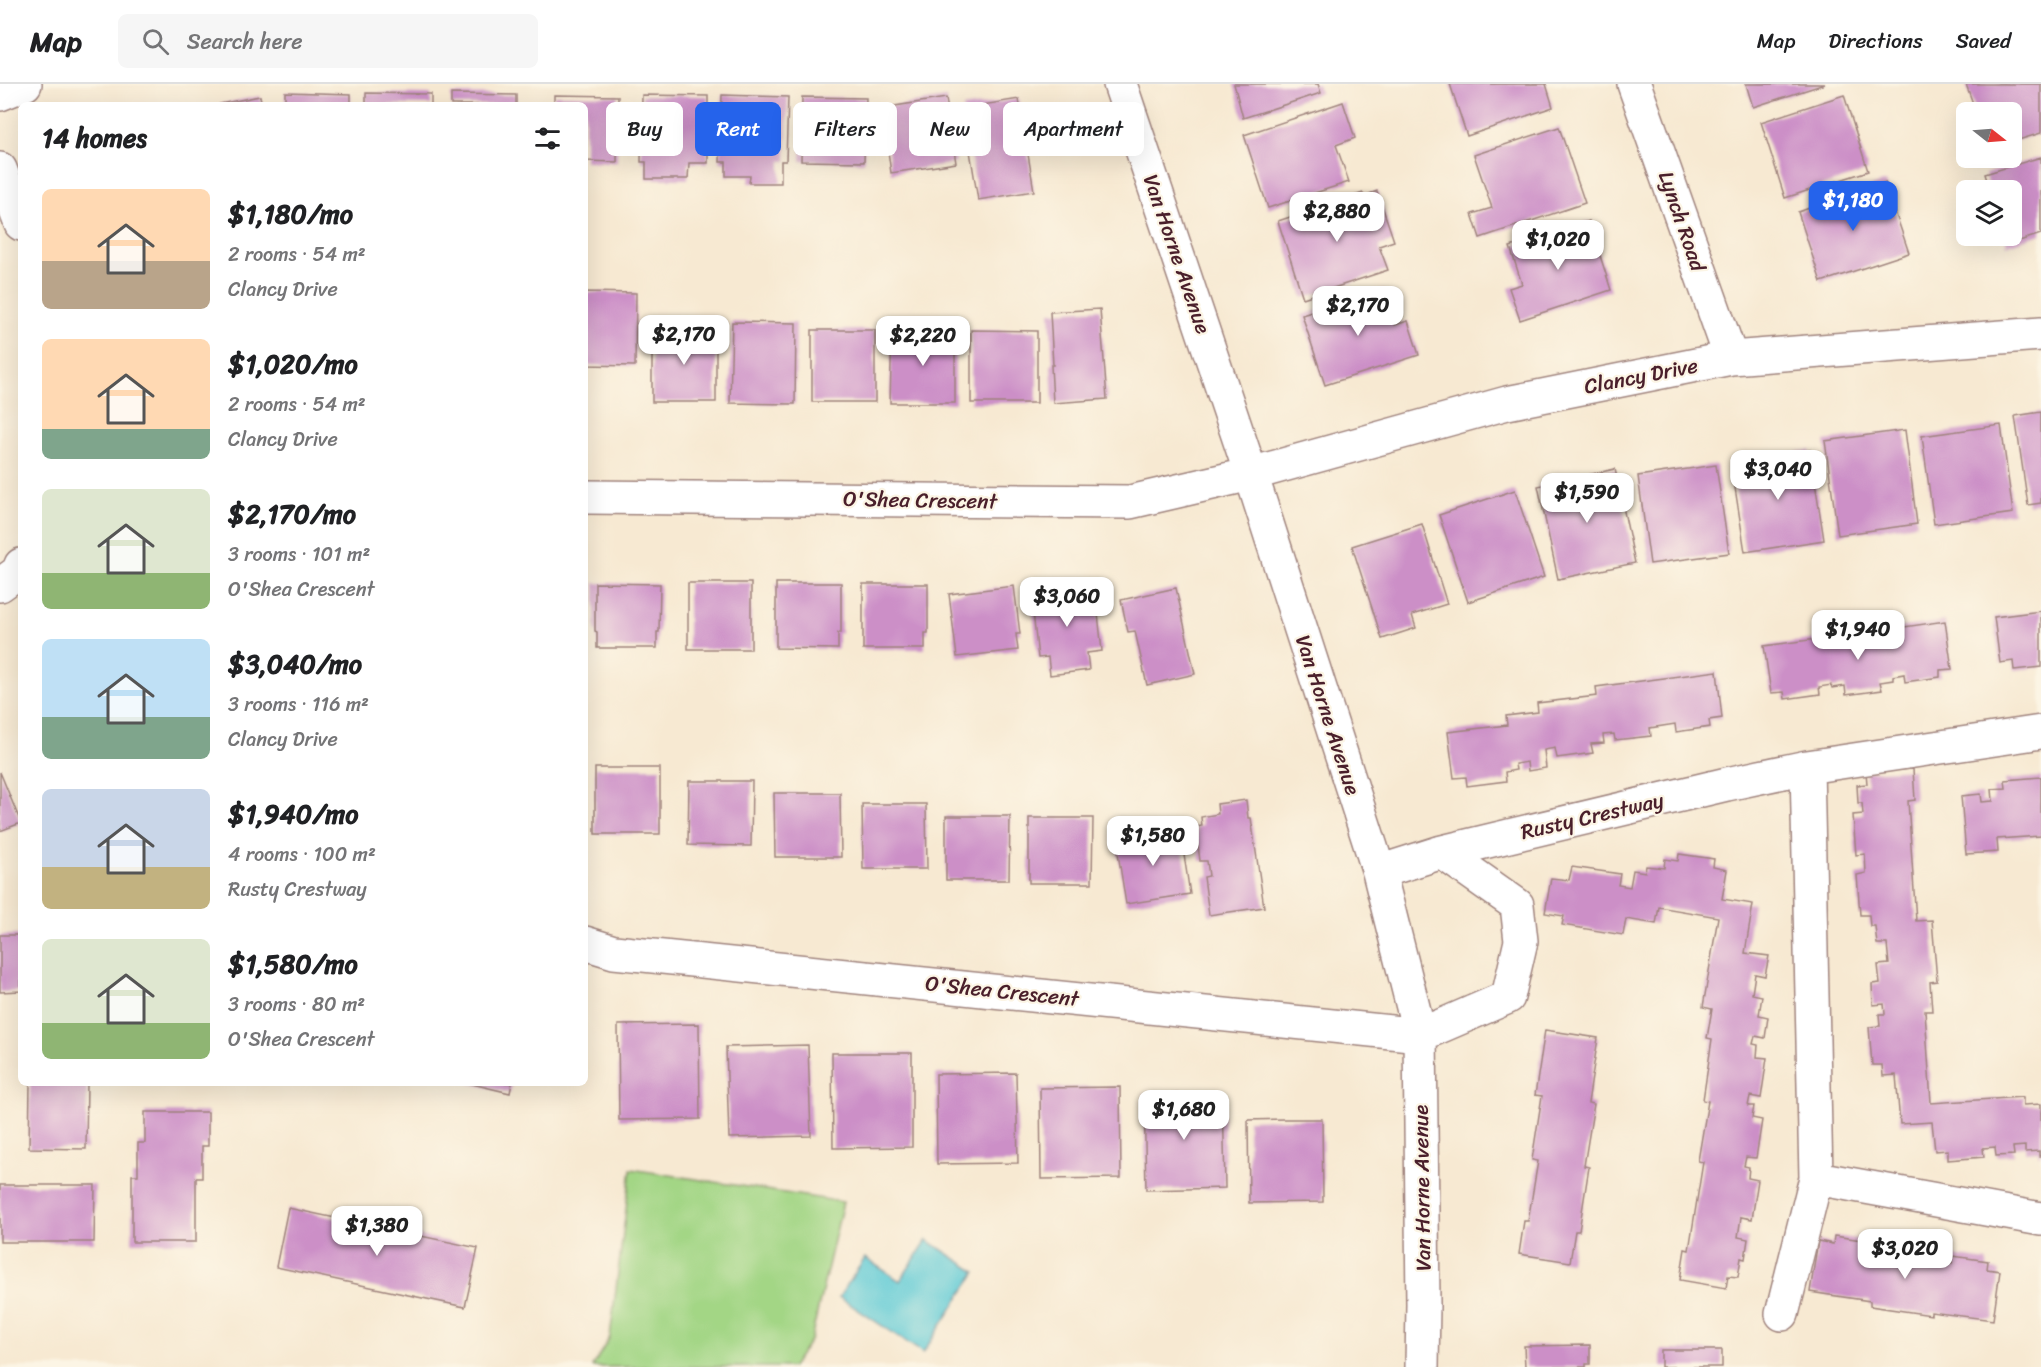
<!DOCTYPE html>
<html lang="en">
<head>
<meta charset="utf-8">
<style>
	:root { --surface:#fff; --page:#f6f6f6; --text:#202124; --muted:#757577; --line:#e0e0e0; --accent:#2563eb }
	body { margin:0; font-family:Sriracha,sans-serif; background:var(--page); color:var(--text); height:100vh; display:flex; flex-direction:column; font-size:22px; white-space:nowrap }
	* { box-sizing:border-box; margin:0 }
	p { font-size:20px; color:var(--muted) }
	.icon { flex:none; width:33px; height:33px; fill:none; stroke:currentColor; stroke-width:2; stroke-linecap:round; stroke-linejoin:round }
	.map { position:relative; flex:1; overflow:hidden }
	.side { position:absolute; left:18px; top:18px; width:570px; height:984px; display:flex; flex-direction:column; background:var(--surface); border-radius:9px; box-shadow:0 6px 24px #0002 }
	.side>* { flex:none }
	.banner { position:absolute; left:606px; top:18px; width:570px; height:54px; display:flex; gap:12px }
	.needle { width:39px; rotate:107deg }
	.fabs { position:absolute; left:1956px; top:18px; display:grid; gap:12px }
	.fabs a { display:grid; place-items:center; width:66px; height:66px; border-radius:9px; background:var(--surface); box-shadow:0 6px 24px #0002; font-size:30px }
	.price { position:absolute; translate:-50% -51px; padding:0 14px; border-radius:12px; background:#fff; color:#222; font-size:20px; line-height:39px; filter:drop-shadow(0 2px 3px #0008) }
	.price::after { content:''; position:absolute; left:50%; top:36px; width:18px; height:14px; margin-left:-9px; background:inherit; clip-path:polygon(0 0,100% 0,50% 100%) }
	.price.selected { background:var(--accent); color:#fff }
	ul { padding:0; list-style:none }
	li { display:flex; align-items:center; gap:18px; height:150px; padding:0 24px }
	li span { display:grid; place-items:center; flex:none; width:168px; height:120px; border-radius:9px; color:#555 }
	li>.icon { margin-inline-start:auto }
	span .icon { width:72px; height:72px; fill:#fffc; stroke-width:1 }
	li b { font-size:26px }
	h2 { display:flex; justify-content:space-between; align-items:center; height:72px; padding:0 24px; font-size:26px }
	.tag { padding:0 21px; border-radius:9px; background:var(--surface); box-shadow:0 6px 24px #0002; font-size:21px; line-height:54px }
	.tag.selected { background:var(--accent); color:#fff }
	header { display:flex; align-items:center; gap:36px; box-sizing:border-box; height:84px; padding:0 30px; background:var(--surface); border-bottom:2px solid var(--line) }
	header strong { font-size:28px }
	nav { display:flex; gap:33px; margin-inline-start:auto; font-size:21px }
	.search { width:420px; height:54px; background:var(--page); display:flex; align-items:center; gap:15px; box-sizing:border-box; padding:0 21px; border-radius:9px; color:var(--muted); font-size:22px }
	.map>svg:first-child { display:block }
</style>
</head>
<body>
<header>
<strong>Map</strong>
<div class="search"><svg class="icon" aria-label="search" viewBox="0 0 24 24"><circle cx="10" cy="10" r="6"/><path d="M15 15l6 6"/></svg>Search here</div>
<nav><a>Map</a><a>Directions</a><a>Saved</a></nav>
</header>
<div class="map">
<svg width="2041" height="1283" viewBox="0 0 2041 1283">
	<rect width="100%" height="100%" fill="#fcf5e5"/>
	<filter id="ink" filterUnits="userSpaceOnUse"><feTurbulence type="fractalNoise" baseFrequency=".0167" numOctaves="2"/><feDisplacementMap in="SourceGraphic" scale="12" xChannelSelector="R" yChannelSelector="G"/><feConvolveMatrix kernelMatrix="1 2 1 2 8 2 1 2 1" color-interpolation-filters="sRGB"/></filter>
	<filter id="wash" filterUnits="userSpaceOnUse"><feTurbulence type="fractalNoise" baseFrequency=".008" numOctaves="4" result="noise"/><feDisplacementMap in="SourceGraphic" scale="24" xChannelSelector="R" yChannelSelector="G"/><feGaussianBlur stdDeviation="1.35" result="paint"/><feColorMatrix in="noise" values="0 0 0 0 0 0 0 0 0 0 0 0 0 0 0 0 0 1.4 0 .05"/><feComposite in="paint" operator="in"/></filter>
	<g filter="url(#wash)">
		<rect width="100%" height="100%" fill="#f7e9d2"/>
		<!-- green -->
		<path fill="#a3d685" stroke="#767a58" stroke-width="1.5" d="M631,1085L843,1118L811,1255L792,1283H592L610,1253Z"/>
		<!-- water -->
		<path fill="#5dcad5" stroke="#547480" stroke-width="1.5" d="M927,1156L976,1188L923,1269L839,1213L865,1174L900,1197Z"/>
		<g id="blocks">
			<!-- building -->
			<path fill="#cc8fc7" d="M1234,0H1318L1321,9L1243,34Z
				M1450,0H1546L1553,23L1467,52Z
				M1746,0H1825L1753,23Z
				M1966,0H2041V49L2012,58V28H1976Z
				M285,8L351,10V21H285Z
				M366,9L431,10V21H366Z
				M451,10L516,11V21H451Z
				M554,11L618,12L617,78L585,77V21H554Z
				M642,11L708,12V79H689L688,95H646V78H641Z
				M722,11L788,13L786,77H781V99H749L750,92H726V78H720Z
				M1844,11L1868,87L1785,114L1761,38Z
				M260,12L262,21H221L220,20Z
				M802,13L866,14L864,78L801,77Z
				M946,14L956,79L891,89L882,24Z
				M1019,15L1034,107L978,116L963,24Z
				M1343,18L1355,54L1336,61L1349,98L1268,124L1244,51Z
				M1559,43L1585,119L1480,154L1472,130L1492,124L1474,71Z
				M2041,73V150L2007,161L2005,152H2012V106H1990L1985,90Z
				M1885,98L1909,169L1821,198L1798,128Z
				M1377,107L1394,157L1379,162L1388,186L1303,214L1278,137L1363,109L1364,112Z
				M1589,137L1611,206L1520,236L1509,204L1522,200L1510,163Z
				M1384,205L1395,241L1408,237L1419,271L1325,301L1302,231Z
				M585,208L636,209L635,282L585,281Z
				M1100,225L1107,315L1053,319L1051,281H1053L1050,228Z
				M732,238L796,239L795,320L730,319Z
				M652,246H716V318H652Z
				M812,246H875V318H812Z
				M892,246H955V319H890Z
				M971,246L1037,247V319H971Z
				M2041,328V419L2028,421L2015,332Z
				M2001,341L2013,429L1934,440L1922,352Z
				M1905,346L1917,440L1838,451L1825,357Z
				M1810,366L1824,456L1745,468L1731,378Z
				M1716,381L1729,469L1650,480L1638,392Z
				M1615,385L1635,479L1558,495L1538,402Z
				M1515,406L1544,493L1468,518L1439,431Z
				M1422,440L1447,520L1412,531L1416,544L1382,555L1352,462Z
				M595,499L660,500L659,548H657V564H597V548L595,547Z
				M688,499H751V565H688Z
				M776,499H841V549H838V565L776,564Z
				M863,500H928V549H925V565H863Z
				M1014,502L1020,550H1016L1018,566L957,573L949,510Z
				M1095,502L1102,567L1087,569L1089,586L1050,591L1048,573L1038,574L1031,509Z
				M1176,504L1195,590L1147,601L1135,547L1128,548L1121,516Z
				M2041,527V583L2014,586L2013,577L2000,579L1994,533Z
				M1945,537L1952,585L1940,586V593L1905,598L1904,590L1893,592V596L1880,598L1882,606L1846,611L1845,602L1832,604L1831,601L1819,603L1820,610L1785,615L1784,608L1771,609L1764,562L1825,554V557L1884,549L1883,546Z
				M1717,587L1722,634L1709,636L1710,643L1676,648L1675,640L1650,644L1651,652L1615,656L1614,650L1603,651L1604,659L1591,660L1593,669L1557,674L1555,664L1544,666L1546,684L1528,687L1527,678L1515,680L1516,686L1505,688L1506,697L1467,702L1466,693L1454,694L1448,648L1507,641L1506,632L1538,628L1537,619L1597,612L1596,603Z
				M595,684H660V750H595Z
				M1913,685L1915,716L1908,717L1916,837L1932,836L1937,897L1930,898L1932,927H1925L1931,1019L2023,1013V1021L2041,1020V1072H2039V1067L2025,1068V1062L2013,1063L2014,1071L1996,1072L1995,1063L1983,1064L1984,1073L1948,1076V1066L1935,1067L1932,1038L1900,1040L1896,991L1883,992L1882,981H1872L1869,943L1880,942L1879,930H1885L1884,920L1873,921L1872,900L1880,899L1878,881L1889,880L1887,860H1877L1875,842H1870L1869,831H1860L1857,791L1866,789L1865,770L1856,771L1853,731L1863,730L1862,719H1858L1857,701L1867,700L1866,688Z
				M0,688L21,739L0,747Z
				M2041,693V752L1997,755L1998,768L1966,770L1961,712L1981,710L1982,718L1993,717L1992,705L2006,704L2005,696Z
				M689,697H752L751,762L688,761Z
				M774,709H840L841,773H775Z
				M1246,716L1248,734H1251L1264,823L1209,831L1204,793L1209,792L1207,777H1200L1196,743L1202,742L1201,733L1218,730L1217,720Z
				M862,720H926L927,785H863Z
				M946,732H1010L1009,796H946Z
				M1029,734H1093L1092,799H1029Z
				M1180,745L1190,810L1126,820L1116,756Z
				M1679,770L1714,775L1713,783L1727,786L1722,815L1753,820L1745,869L1769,872L1765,892L1755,890L1752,910L1762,912L1759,931L1768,933L1765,954L1755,952L1753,960L1758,961L1757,973L1767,974L1761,1014L1750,1012L1748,1022H1754L1752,1034L1762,1036L1756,1074L1746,1073L1744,1082L1749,1083L1748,1094L1758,1096L1752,1135L1741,1133L1738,1153L1748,1155L1745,1175L1741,1174L1738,1193L1728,1192L1726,1204L1680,1196L1685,1165L1689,1166L1703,1078L1698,1077L1708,1017L1703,1016L1712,955L1707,954L1712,925L1703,923L1718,833L1659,823L1656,840L1626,835L1623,851L1562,841L1564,832L1545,829L1551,794L1569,796L1572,783L1620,790L1618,801L1630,803L1633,786L1645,788L1646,782L1664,784L1665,775L1678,777Z
				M0,851H21V907L0,908Z
				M699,940L700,1035L619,1036L618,941Z
				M1545,946L1598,954L1588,1019L1594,1020L1584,1082L1589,1083L1579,1147H1575L1570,1178L1519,1170L1524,1137H1528L1538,1077L1532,1076L1542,1012L1535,1011Z
				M808,961L811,1052L729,1054L726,963Z
				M832,969H912V1063L833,1064Z
				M1016,989L1018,1079L937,1080L936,990Z
				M30,999H87L86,1065L29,1064Z
				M468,999H512L510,1009Z
				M1120,1003L1121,1094L1041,1095L1040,1004Z
				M1223,1009L1225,1104L1146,1106L1144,1010Z
				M145,1028H208V1062H202V1094H196V1158H132V1091H138V1059H145Z
				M1284,1035H1322L1323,1118L1249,1119L1248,1036Z
				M0,1101H95L94,1158H0Z
				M288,1124L478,1164L465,1223L276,1183Z
				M1834,1152L1869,1157L1868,1165L1880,1167L1879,1171L1891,1173L1892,1166L1928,1171L1926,1179L1939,1180V1177L1952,1179L1953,1172L1988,1177L1987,1185L2000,1187L1993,1236L1931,1228V1231L1870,1222V1217L1810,1208L1818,1157L1833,1160Z
				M1590,1261V1280H1586V1283H1525L1524,1262Z
				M1661,1266H1722V1283H1661Z"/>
		</g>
	</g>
	<g filter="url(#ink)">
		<use href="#blocks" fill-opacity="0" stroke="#a0847e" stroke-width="1.5"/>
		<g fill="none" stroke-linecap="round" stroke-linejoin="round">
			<defs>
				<path id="minor" d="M1120,0L1251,390L1379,788L1420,951L1423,1220L1422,1283
					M1634,0L1731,274
					M0,10L25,0
					M0,85L21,140
					M585,413L1130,418L1251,390L1507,319L1731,274L2041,250
					M0,501L18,488L21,481
					M1807,683L1816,1094L2041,1135
					M1379,788L1442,768L1727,700L1807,683L2041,648
					M585,859L614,868L1420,951L1508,913L1521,857L1517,821L1442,768
					M1782,1230L1816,1094"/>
			</defs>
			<!-- minor casing -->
			<use href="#minor" stroke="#a0847e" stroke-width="36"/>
			<!-- minor -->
			<use href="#minor" stroke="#fff" stroke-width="33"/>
		</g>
	</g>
	<g text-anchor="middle" stroke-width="4.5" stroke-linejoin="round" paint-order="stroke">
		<!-- street labels -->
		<g font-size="21" fill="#4a1f2b" stroke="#fcf5e5">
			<text transform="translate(1682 137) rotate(71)" y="7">Lynch Road</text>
			<text transform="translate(1177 170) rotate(71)" y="7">Van Horne Avenue</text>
			<text transform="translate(1641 292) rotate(-11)" y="7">Clancy Drive</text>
			<text transform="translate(920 416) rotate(1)" y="7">O'Shea Crescent</text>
			<text transform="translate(1328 631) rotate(72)" y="7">Van Horne Avenue</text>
			<text transform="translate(1592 732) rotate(-13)" y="7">Rusty Crestway</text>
			<text transform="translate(1002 907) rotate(6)" y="7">O'Shea Crescent</text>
			<text transform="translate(1422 1104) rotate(-91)" y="7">Van Horne Avenue</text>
		</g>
	</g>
</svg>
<div class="fabs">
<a><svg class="needle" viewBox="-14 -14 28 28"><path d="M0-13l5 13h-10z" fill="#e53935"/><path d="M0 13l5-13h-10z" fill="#757577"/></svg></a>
<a><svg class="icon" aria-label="layers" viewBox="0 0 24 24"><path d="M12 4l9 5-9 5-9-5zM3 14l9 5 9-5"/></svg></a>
</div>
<b class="price selected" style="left:1853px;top:148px">$1,180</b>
<b class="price" style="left:1337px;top:159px">$2,880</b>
<b class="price" style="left:1558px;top:187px">$1,020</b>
<b class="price" style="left:1358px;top:253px">$2,170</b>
<b class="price" style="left:684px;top:282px">$2,170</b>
<b class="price" style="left:923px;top:283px">$2,220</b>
<b class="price" style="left:1778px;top:417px">$3,040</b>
<b class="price" style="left:1587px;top:440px">$1,590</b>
<b class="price" style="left:1067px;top:544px">$3,060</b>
<b class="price" style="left:1858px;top:577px">$1,940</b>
<b class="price" style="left:1153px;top:783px">$1,580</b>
<b class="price" style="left:1184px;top:1057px">$1,680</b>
<b class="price" style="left:377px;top:1173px">$1,380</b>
<b class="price" style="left:1905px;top:1196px">$3,020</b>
<div class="banner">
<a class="tag">Buy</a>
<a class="tag selected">Rent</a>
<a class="tag">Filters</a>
<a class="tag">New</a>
<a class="tag">Apartment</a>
</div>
<section class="side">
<h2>14 homes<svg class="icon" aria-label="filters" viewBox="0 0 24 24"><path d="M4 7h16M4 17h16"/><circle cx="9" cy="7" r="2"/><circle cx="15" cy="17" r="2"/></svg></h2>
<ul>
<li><span style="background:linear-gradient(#ffd9b3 60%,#b9a48a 0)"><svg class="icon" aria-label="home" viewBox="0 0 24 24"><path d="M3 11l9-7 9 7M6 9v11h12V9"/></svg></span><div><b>$1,180/mo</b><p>2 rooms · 54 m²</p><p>Clancy Drive</p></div></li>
<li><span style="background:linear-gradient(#ffd9b3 75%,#7fa58c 0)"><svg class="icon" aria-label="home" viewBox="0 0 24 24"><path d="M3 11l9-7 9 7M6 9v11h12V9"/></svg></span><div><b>$1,020/mo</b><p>2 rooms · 54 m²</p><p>Clancy Drive</p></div></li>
<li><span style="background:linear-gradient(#dfe7d0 70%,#8fb573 0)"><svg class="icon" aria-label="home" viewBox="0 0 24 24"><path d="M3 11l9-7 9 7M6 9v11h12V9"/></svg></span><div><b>$2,170/mo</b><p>3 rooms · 101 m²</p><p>O'Shea Crescent</p></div></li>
<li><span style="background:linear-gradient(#bfe0f5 65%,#7fa58c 0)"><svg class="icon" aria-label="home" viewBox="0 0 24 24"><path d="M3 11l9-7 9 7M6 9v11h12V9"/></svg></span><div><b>$3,040/mo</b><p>3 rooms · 116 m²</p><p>Clancy Drive</p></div></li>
<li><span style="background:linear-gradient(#c9d6e8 65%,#c2b280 0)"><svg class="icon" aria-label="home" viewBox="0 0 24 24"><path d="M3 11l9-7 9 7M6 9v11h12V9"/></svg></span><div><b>$1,940/mo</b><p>4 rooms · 100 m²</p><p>Rusty Crestway</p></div></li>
<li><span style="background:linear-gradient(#dfe7d0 70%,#8fb573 0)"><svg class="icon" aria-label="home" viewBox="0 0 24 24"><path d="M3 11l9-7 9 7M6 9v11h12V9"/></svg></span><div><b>$1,580/mo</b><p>3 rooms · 80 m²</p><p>O'Shea Crescent</p></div></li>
</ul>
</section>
</div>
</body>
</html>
